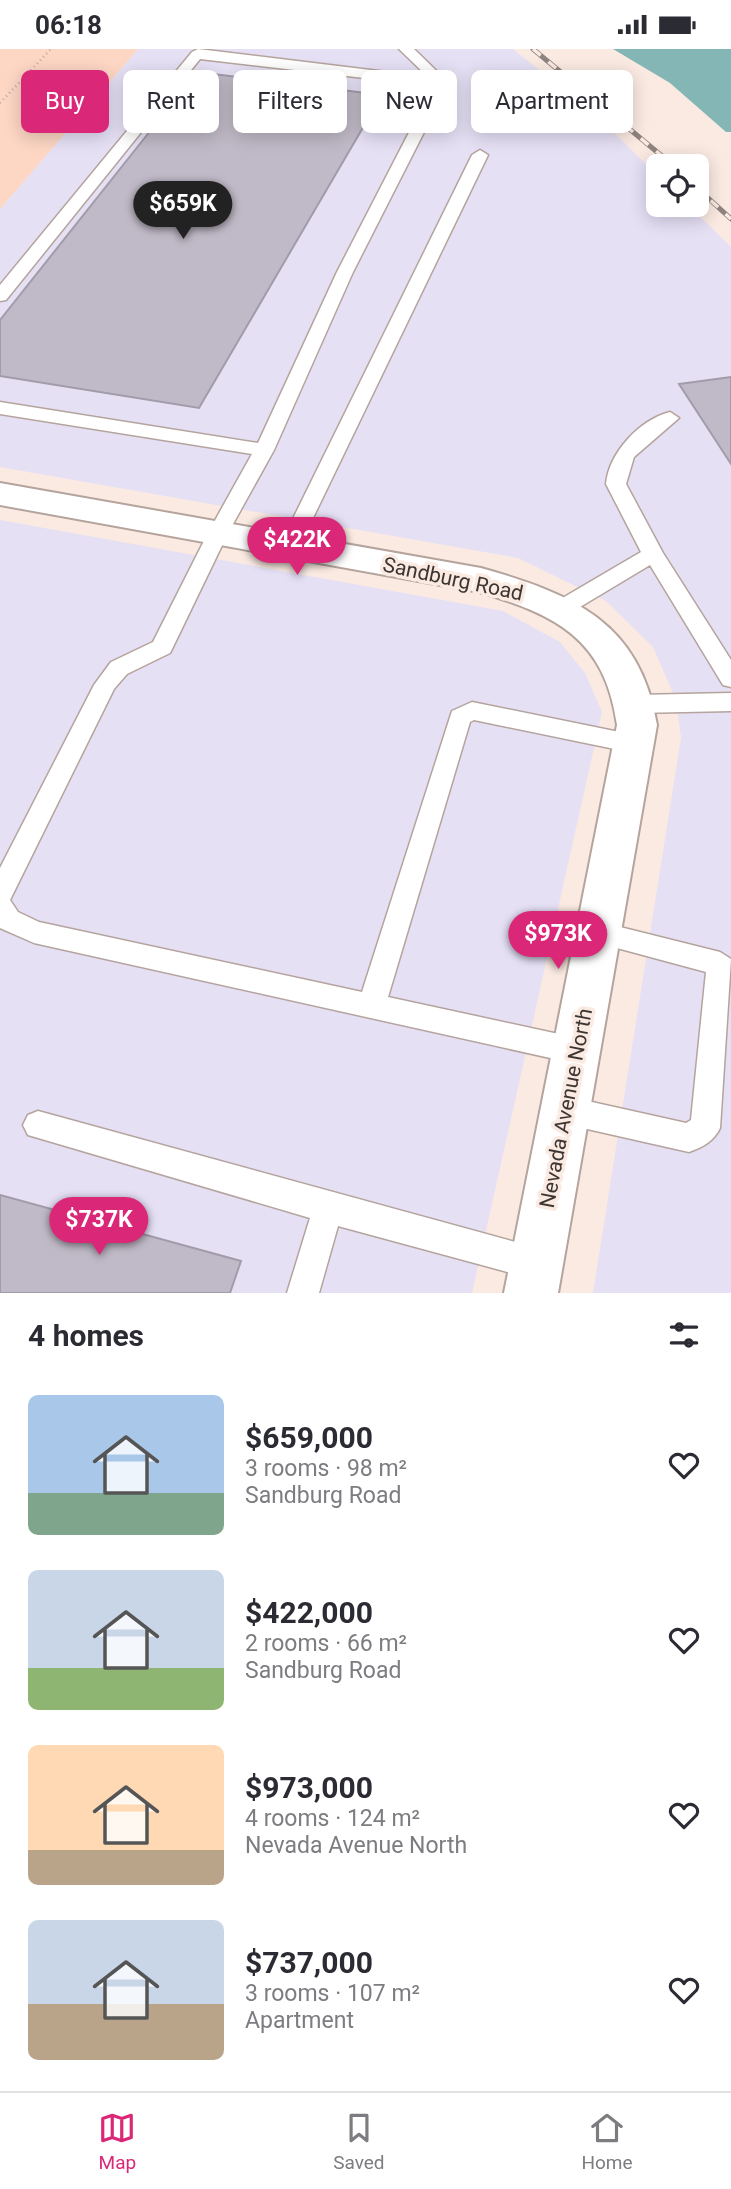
<!DOCTYPE html>
<html lang="en">
<head>
<meta charset="utf-8">
<style>
	:root { --surface:#fff; --page:#f2f2f3; --text:#2b2b33; --muted:#7c7c81; --line:#e1e1e2; --accent:#db2777 }
	body { margin:0; font-family:Roboto,sans-serif; background:var(--page); color:var(--text); height:100vh; display:flex; flex-direction:column; font-size:26px; white-space:nowrap }
	* { box-sizing:border-box; margin:0 }
	p { font-size:23px; color:var(--muted) }
	.icon { flex:none; width:38px; height:38px; fill:none; stroke:currentColor; stroke-width:2; stroke-linecap:round; stroke-linejoin:round }
	.map { position:relative; height:1244px; overflow:hidden }
	.sheet { display:flex; flex-direction:column; background:var(--surface); flex:1 }
	.sheet>* { flex:none }
	.banner { position:absolute; left:21px; top:21px; width:690px; height:63px; display:flex; gap:14px }
	.fabs { position:absolute; left:646px; top:105px; display:grid; gap:14px }
	.fabs a { display:grid; place-items:center; width:63px; height:63px; border-radius:10px; background:var(--surface); box-shadow:0 4px 18px #0003; font-size:35px }
	.price { position:absolute; translate:-50% -60px; padding:0 16px; border-radius:24px; background:var(--accent); color:#fff; font-size:23px; line-height:46px; filter:drop-shadow(0 2px 4px #0008) }
	.price::after { content:''; position:absolute; left:50%; top:42px; width:21px; height:16px; margin-left:-10px; background:inherit; clip-path:polygon(0 0,100% 0,50% 100%) }
	.price.active { background:#222; color:#fff }
	ul { padding:0; list-style:none }
	li { display:flex; align-items:center; gap:21px; height:175px; padding:0 28px }
	li span { display:grid; place-items:center; flex:none; width:196px; height:140px; border-radius:10px; color:#555 }
	li>.icon { margin-inline-start:auto }
	span .icon { width:84px; height:84px; fill:#fffc; stroke-width:1 }
	li b { font-size:30px }
	h2 { display:flex; justify-content:space-between; align-items:center; height:84px; padding:0 28px; font-size:30px }
	.chip { padding:0 24px; border-radius:10px; background:var(--surface); box-shadow:0 4px 18px #0003; font-size:24px; line-height:63px }
	.chip.active { background:var(--accent); color:#fff }
	.status { display:flex; justify-content:space-between; align-items:center; height:49px; padding:0 35px; background:var(--surface); direction:ltr }
	.status svg { height:19px; fill:currentColor }
	.dock { display:flex; justify-content:space-around; align-items:center; height:98px; border-top:2px solid var(--line); background:var(--surface); font-size:19px; color:var(--muted) }
	.dock a { display:grid; justify-items:center; gap:4px }
	.dock .active { color:var(--accent) }
	.map>svg:first-child { display:block }
</style>
</head>
<body>
<div class="status"><b>06:18</b><svg viewBox="0 0 49 12"><path d="M0 12V9h3v3zM5 12V6h3v6zM10 12V3h3v9zM15 12V0h3v12zM26 1h20v11H26zM47 4h2v5h-2z"/></svg></div>
<div class="map">
<svg width="731" height="1244" viewBox="0 0 731 1244">
	<rect width="100%" height="100%" fill="#faeae2"/>
	<!-- industrial -->
	<path fill="#e6e0f5" d="M138,0H513L601,71L658,127V156H688L731,198V1244H593L681,689L676,651L653,598L606,552L518,509L0,418V160Z
		M0,471L503,562L560,593L585,624L602,663L472,1244H0Z"/>
	<!-- green -->
	<path fill="#fdd6c4" d="M0,0H138L0,160Z"/>
	<!-- water -->
	<path fill="#84b6b5" d="M613,0H731V83H726L670,34Z"/>
	<!-- building -->
	<path fill="#c0b9c7" stroke="#a29ba9" stroke-width="2" d="M197,23L382,46L199,359L0,327V271Z
		M731,328V415L679,335Z
		M0,1146L241,1212L230,1244H0Z"/>
	<g fill="none" stroke-linecap="round" stroke-linejoin="round">
		<defs>
			<path id="lane" d="M198,0L428,28L399,0H414L449,34L353,223L274,401L228,484L173,598L170,604L127,625L114,640L10,851L18,863L39,873L362,943L452,662L472,653L634,686L642,689L646,695L642,701L634,704L474,671L470,673L388,948L577,989L587,993L591,1002L587,1011L577,1015L34,894L0,879V819L94,636L111,613L153,593L208,484L252,405L0,365V353L258,394L337,223L433,37L200,10L6,251L0,252V236L192,3Z
				M480,101L488,106L299,498L296,503H282L279,498L472,106Z
				M670,363L679,369L634,408L626,435L663,504L731,611V638L723,636L650,516L570,564H554L551,559L554,554L641,503L606,435C609,404 639,371 670,363Z
				M731,644V662L637,664L629,661L625,655L629,649L637,646Z
				M600,873L720,903L731,910L720,1079C714,1092 703,1098 689,1103L565,1075L555,1071L550,1061L555,1051L565,1047L686,1074L691,1071L706,923L591,892L587,884L591,876Z
				M38,1062L537,1199L548,1204L553,1215L548,1226L537,1231L338,1177L319,1244H287L310,1169L28,1086L23,1076L28,1066Z"/>
			<path id="secondary" d="M0,434L481,519C573,545 640,573 657,676L558,1244H504L617,676C605,590 557,566 479,543L0,456Z"/>
		</defs>
		<!-- lane casing -->
		<use href="#lane" stroke="#b4a49d" stroke-width="3"/>
		<!-- secondary casing -->
		<use href="#secondary" stroke="#b4a49d" stroke-width="4"/>
		<!-- path -->
		<path stroke="#b7aba4" stroke-width="2.5" stroke-dasharray="1 3.5" stroke-linecap="butt" d="M0,54L51,0"/>
		<!-- lane -->
		<use href="#lane" fill="#fff" fill-rule="evenodd"/>
		<!-- secondary -->
		<use href="#secondary" fill="#fff" fill-rule="evenodd"/>
		<defs>
			<path id="rail" d="M533,0L674,117
				M696,138L731,170"/>
		</defs>
		<!-- rail casing -->
		<use href="#rail" stroke="#8f847f" stroke-width="5"/>
		<!-- rail -->
		<use href="#rail" stroke="#faeae2" stroke-width="3.5" stroke-dasharray="10" stroke-linecap="butt"/>
	</g>
	<g text-anchor="middle" stroke-width="7" stroke-linejoin="round" paint-order="stroke">
		<!-- street labels -->
		<g font-size="21" fill="#3c3532" stroke="#faeae2">
			<text transform="translate(453 530) rotate(12)" y="7">Sandburg Road</text>
			<text transform="translate(566 1059) rotate(-79)" y="7">Nevada Avenue North</text>
		</g>
	</g>
</svg>
<div class="fabs">
<a><svg class="icon" aria-label="locate" viewBox="0 0 24 24"><circle cx="12" cy="12" r="6"/><path d="M12 2v4M12 18v4M2 12h4M18 12h4"/></svg></a>
</div>
<b class="price active" style="left:183px;top:192px">$659K</b>
<b class="price" style="left:297px;top:528px">$422K</b>
<b class="price" style="left:558px;top:922px">$973K</b>
<b class="price" style="left:99px;top:1208px">$737K</b>
<div class="banner">
<a class="chip active">Buy</a>
<a class="chip">Rent</a>
<a class="chip">Filters</a>
<a class="chip">New</a>
<a class="chip">Apartment</a>
</div>
</div>
<section class="sheet">
<h2>4 homes<svg class="icon" aria-label="filters" viewBox="0 0 24 24"><path d="M4 7h16M4 17h16"/><circle cx="9" cy="7" r="2"/><circle cx="15" cy="17" r="2"/></svg></h2>
<ul>
<li><span style="background:linear-gradient(#a9c7e8 70%,#7fa58c 0)"><svg class="icon" aria-label="home" viewBox="0 0 24 24"><path d="M3 11l9-7 9 7M6 9v11h12V9"/></svg></span><div><b>$659,000</b><p>3 rooms · 98 m²</p><p>Sandburg Road</p></div><svg class="icon" aria-label="heart" viewBox="0 0 24 24"><path d="M12 20l-8-8c-3-5 5-10 8-4 3-6 11-1 8 4z"/></svg></li>
<li><span style="background:linear-gradient(#c9d6e8 70%,#8fb573 0)"><svg class="icon" aria-label="home" viewBox="0 0 24 24"><path d="M3 11l9-7 9 7M6 9v11h12V9"/></svg></span><div><b>$422,000</b><p>2 rooms · 66 m²</p><p>Sandburg Road</p></div><svg class="icon" aria-label="heart" viewBox="0 0 24 24"><path d="M12 20l-8-8c-3-5 5-10 8-4 3-6 11-1 8 4z"/></svg></li>
<li><span style="background:linear-gradient(#ffd9b3 75%,#b9a48a 0)"><svg class="icon" aria-label="home" viewBox="0 0 24 24"><path d="M3 11l9-7 9 7M6 9v11h12V9"/></svg></span><div><b>$973,000</b><p>4 rooms · 124 m²</p><p>Nevada Avenue North</p></div><svg class="icon" aria-label="heart" viewBox="0 0 24 24"><path d="M12 20l-8-8c-3-5 5-10 8-4 3-6 11-1 8 4z"/></svg></li>
<li><span style="background:linear-gradient(#c9d6e8 60%,#b9a48a 0)"><svg class="icon" aria-label="home" viewBox="0 0 24 24"><path d="M3 11l9-7 9 7M6 9v11h12V9"/></svg></span><div><b>$737,000</b><p>3 rooms · 107 m²</p><p>Apartment</p></div><svg class="icon" aria-label="heart" viewBox="0 0 24 24"><path d="M12 20l-8-8c-3-5 5-10 8-4 3-6 11-1 8 4z"/></svg></li>
</ul>
</section>
<nav class="dock">
<a class="active"><svg class="icon" aria-label="map" viewBox="0 0 24 24"><path d="M3 6l6-2 6 2 6-2v14l-6 2-6-2-6 2zM9 4v14M15 6v14"/></svg>Map</a>
<a><svg class="icon" aria-label="saved" viewBox="0 0 24 24"><path d="M7 4h10v16l-5-4-5 4z"/></svg>Saved</a>
<a><svg class="icon" aria-label="home" viewBox="0 0 24 24"><path d="M3 11l9-7 9 7M6 9v11h12V9"/></svg>Home</a>
</nav>
</body>
</html>
